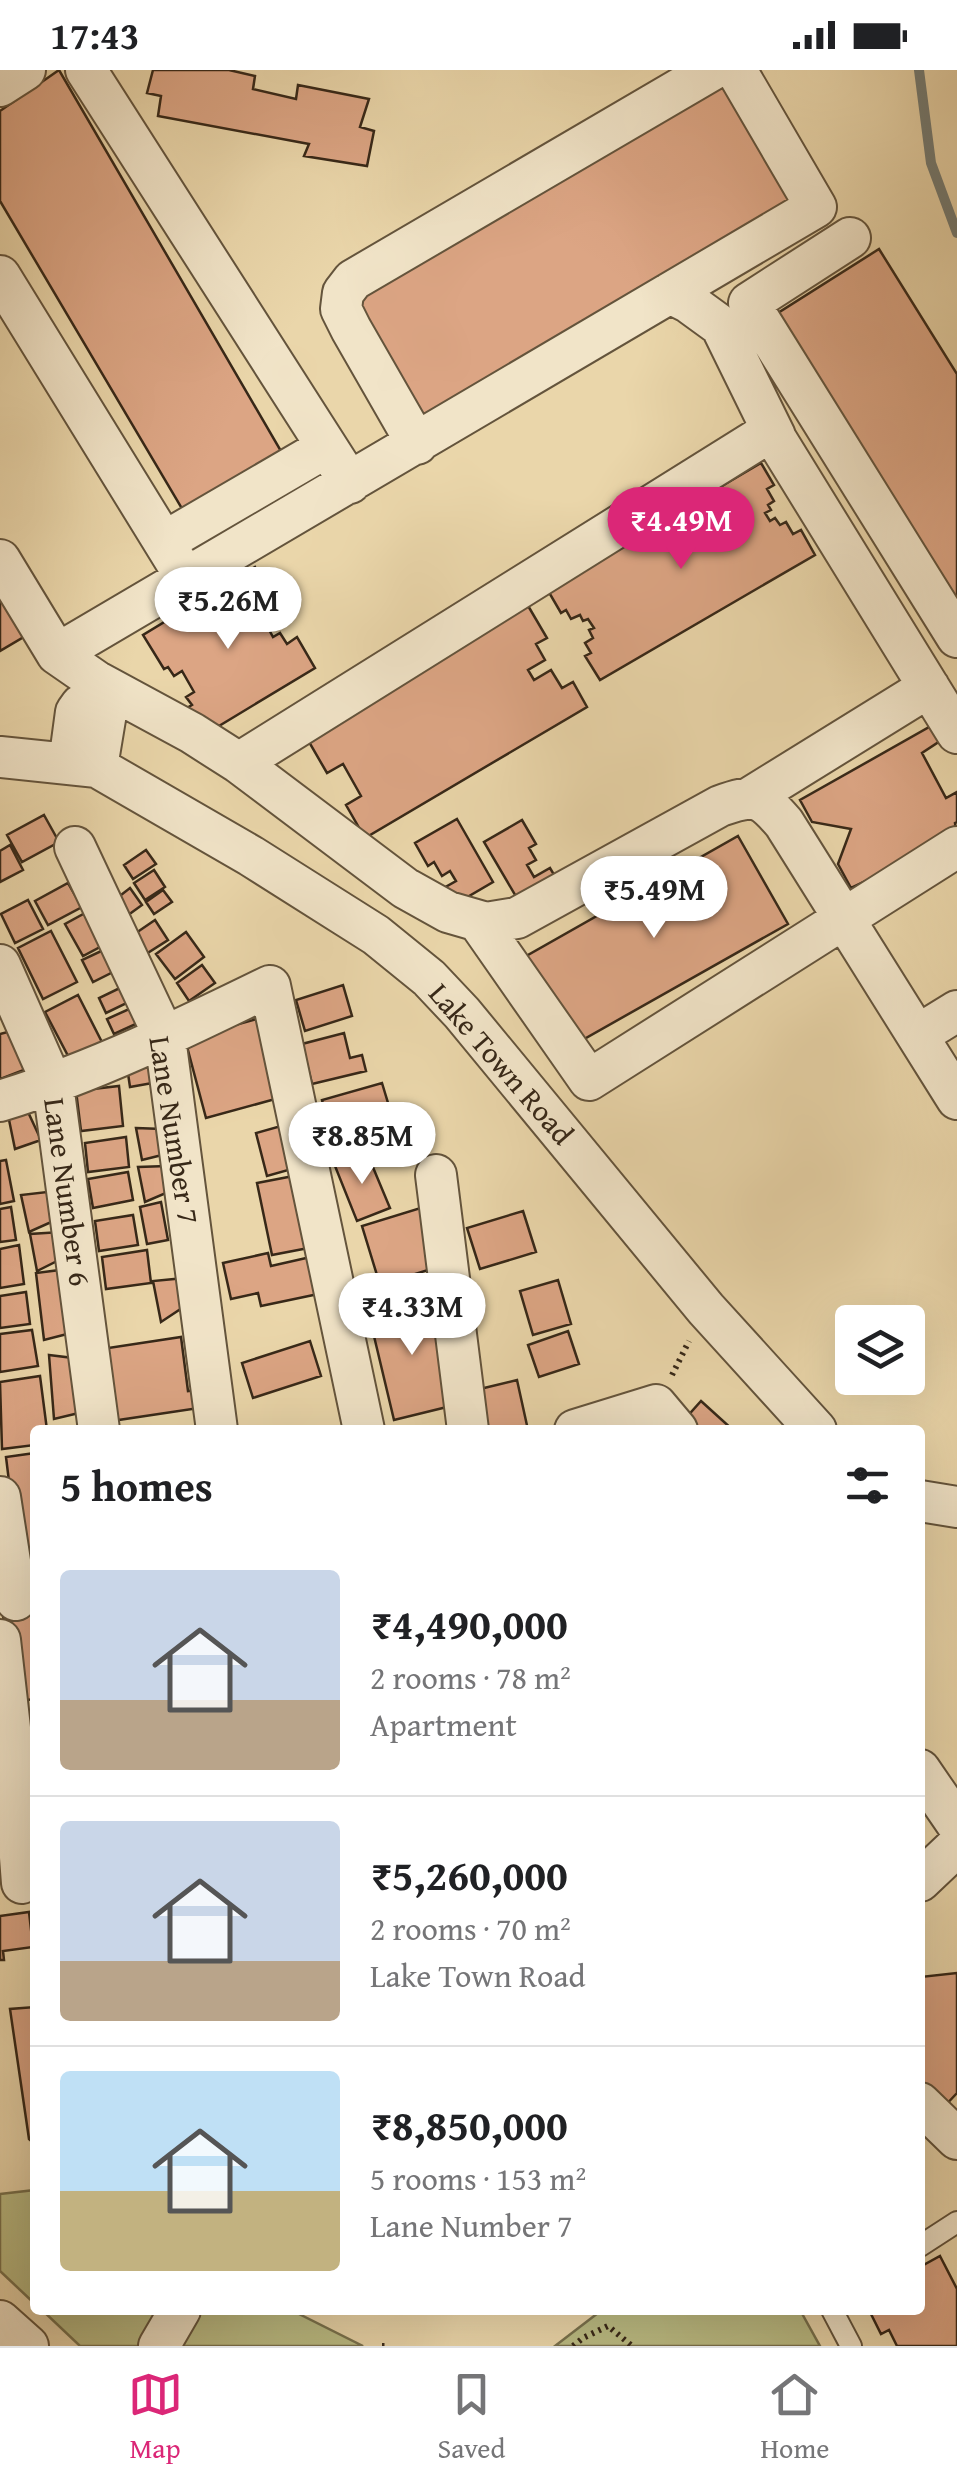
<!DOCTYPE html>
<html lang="en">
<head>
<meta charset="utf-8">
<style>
	:root { --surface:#fff; --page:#f6f6f6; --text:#202124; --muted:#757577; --line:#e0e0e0; --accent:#db2777 }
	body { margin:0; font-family:"Gentium Book Plus",serif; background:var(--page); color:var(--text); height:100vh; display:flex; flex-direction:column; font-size:38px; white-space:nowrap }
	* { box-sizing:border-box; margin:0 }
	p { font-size:32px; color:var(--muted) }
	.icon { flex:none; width:55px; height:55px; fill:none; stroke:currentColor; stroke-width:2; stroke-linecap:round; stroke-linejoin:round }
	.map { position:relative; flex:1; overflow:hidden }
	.details { position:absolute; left:30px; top:1355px; width:895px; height:890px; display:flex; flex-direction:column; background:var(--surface); border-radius:10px; box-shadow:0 10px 40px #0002 }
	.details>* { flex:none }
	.tools { position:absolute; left:835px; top:1235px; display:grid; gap:20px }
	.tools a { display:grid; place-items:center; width:90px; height:90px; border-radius:10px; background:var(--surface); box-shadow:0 10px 40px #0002; font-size:50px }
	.price { position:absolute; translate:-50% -85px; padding:0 22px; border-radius:35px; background:#fff; color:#222; font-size:32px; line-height:65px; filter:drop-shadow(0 2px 5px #0008) }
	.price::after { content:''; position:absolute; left:50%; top:60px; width:30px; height:22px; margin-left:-15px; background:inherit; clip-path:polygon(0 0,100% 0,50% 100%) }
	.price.selected { background:var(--accent); color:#fff }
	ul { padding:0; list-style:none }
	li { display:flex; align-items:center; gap:30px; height:250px; padding:0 30px }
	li+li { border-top:2px solid var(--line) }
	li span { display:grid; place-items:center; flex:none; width:280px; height:200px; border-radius:10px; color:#555 }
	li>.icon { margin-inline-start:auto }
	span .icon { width:120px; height:120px; fill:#fffc; stroke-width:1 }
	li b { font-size:42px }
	h2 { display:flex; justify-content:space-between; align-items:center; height:120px; padding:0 30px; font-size:42px }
	.status { display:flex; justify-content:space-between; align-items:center; height:70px; padding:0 50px; background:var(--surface); direction:ltr }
	.status svg { height:28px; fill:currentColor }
	.tabs { display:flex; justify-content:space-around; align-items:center; height:140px; border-top:2px solid var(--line); background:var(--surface); font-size:28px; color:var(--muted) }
	.tabs a { display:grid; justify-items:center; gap:5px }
	.tabs .selected { color:var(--accent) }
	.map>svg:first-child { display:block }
</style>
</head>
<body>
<div class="status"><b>17:43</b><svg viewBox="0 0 49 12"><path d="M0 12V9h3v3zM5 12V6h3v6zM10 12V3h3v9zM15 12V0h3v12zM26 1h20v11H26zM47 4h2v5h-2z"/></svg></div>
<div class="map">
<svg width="957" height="2276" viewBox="0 0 957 2276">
	<rect width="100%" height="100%" fill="#ead6aa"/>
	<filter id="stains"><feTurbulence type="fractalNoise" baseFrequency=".002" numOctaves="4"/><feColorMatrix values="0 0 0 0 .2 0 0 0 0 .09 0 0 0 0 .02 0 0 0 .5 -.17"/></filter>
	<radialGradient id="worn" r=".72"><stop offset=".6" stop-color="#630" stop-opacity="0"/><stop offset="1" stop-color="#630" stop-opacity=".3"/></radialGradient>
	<!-- green -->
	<path fill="#bbbd85" stroke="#79724e" stroke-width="2.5" d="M35,2120V2234L0,2201V2124Z
		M42,2240H291L363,2276H80Z
		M635,2240H800L820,2276H555L598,2243Z"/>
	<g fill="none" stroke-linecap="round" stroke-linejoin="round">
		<!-- stream -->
		<path stroke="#747d76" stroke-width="10" d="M919,0L931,93L957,163"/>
	</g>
	<!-- building -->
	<path fill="#dca584" stroke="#372818" stroke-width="2.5" d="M59,0L285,388L184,442L0,131V41Z
		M153,0H229L255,6L253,19L296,29L298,15L369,29L360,57L374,61L367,96L304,86L309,74L158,46L161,26L147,23Z
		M721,5L797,132L421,359L345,233Z
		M879,179L957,304V529L778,243Z
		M761,393L774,415L767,419L774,431L768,435L771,440L765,443L770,451L775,448L780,455L786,452L793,464L801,460L815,485L600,610L585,586L591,583L585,573L593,568L589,560L594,558L588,549L583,551L580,545L571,549L566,540L561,543L547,519Z
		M255,497L271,525L261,531L267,541L261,545L273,567L280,563L287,574L297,567L315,598L204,665L187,638L192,635L186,627L194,622L182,601L174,606L168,597L164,599L143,565Z
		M0,519L27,565L0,581Z
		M527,534L547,568L536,574L545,590L528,600L534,610L551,600L562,618L573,612L587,637L365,768L346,735L361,726L343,694L327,703L305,665Z
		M931,656L940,671L922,683L946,728L957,722V752L955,753L957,768L851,818L838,794L851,759L812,752L800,730Z
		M44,745L59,772L22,792L7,765Z
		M457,749L493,812L452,836L442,819L456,811L450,801L442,806L434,792L428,796L415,773Z
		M522,750L536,774L529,778L536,790L527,795L534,807L550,798L559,813L521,835L484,772Z
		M738,766L788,854L570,977L521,889Z
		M10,775L23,800L0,812V781Z
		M146,780L156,794L133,809L124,795Z
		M154,800L165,817L145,830L134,813Z
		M68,813L82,837L48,855L35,831Z
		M130,818L142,835L124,848L112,832Z
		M163,820L172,832L154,844L146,832Z
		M28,830L43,859L15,873L1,844Z
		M98,836L115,869L83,886L65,854Z
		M155,850L168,870L146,884L133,865Z
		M51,861L77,912L43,929L18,878Z
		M186,862L204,887L175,909L156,884Z
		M114,875L125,896L93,912L82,890Z
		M202,895L215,913L189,931L177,913Z
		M343,915L352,946L305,961L296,930Z
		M124,916L131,931L106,943L99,928Z
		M78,925L108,984L76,1001L45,942Z
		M147,931L153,946L114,964L107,949Z
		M268,946L290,1025L206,1048L185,969Z
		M15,960L29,998L0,1009V964Z
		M344,963L350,988L362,985L366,1001L312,1014L302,974Z
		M153,985L158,1012L130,1017L126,990Z
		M382,1013L388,1033L327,1050L322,1030Z
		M119,1016L123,1056L81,1061L76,1021Z
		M393,1036L403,1069L345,1086L335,1053Z
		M7,1040L28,1042L41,1070L15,1079Z
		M288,1054L299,1097L267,1106L256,1063Z
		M136,1058L162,1059L170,1083L142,1090Z
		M126,1067L129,1097L88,1102L85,1073Z
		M367,1083L390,1138L357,1151L335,1096Z
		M6,1090L14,1131L0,1134V1091Z
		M167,1096L173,1120L145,1132L138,1097Z
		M128,1102L133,1130L93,1138L88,1109Z
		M309,1103L324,1175L272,1185L257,1113Z
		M47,1122L58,1149L29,1162L21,1125Z
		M161,1132L168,1170L147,1174L140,1137Z
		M427,1136L444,1195L380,1215L362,1156Z
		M11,1137L16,1170L0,1172V1139Z
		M523,1141L536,1182L480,1199L467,1158Z
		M133,1145L138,1175L99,1181L95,1151Z
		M61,1162V1189L37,1201L30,1164Z
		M19,1175L24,1214L0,1218V1179Z
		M147,1180L151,1213L106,1219L102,1187Z
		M268,1183L271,1196L315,1186L323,1223L261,1236L258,1223L231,1229L223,1193Z
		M60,1200L71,1263L44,1270L36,1203Z
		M185,1208L182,1238L161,1252L153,1211Z
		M558,1210L571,1254L533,1265L520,1221Z
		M26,1222L30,1254L0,1258V1226Z
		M429,1226L455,1335L394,1350L368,1241Z
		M32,1260L38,1296L0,1302V1264Z
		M568,1261L579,1294L539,1307L528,1275Z
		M181,1267L188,1321L197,1320L199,1338L105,1352L95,1280Z
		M310,1271L321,1306L253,1328L242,1293Z
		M49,1285L73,1288L83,1342L54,1349Z
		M40,1306L47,1360H35V1375L2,1379L0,1312Z
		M517,1310L528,1360H489L480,1319Z
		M701,1331L733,1360H697L685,1349Z
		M35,1383V1499L20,1501L6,1387Z
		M35,1541V1629L11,1632L3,1544Z
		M29,1842L33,1877L3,1881L4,1890H0V1846Z
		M957,1903V2023L941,2040L920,2019V1907Z
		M35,1937V2074L29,2069L10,1939Z
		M940,2186L957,2219V2276H897L889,2260L881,2264L869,2240H920V2197Z"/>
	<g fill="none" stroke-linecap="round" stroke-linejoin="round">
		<defs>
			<path id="service" d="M920,2176L957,2152
				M832,2240L851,2276"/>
			<path id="minor" d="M86,0L350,413
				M0,16L25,0
				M850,168L749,233L957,567
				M0,206L186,508
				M670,223L688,232L721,256L775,366
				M417,374L351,259L341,239L343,223L353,210L712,0
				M164,472L327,377
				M0,490L57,584L96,611L192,663L239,693L405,818L448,842L486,853L517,848L720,736C754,724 760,725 784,753L957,1029
				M57,584L816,137L736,0
				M94,628L104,636L106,643L97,697
				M0,687L97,697L251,786L376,865L429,908L462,943L706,1239L816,1360
				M239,693L771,361L957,663
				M69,694L76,642L81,635L94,628
				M748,729L929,617
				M75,777L165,968L217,1360
				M478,851L589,1010L957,777
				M0,895L53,1015L99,1360
				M918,965L957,941
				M0,1031C94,1002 182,959 270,916L364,1360
				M436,1105L468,1360
				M575,1360L656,1335L677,1360
				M0,1427L16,1530
				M920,1431L957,1437
				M0,1570L10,1658L22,1813
				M920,1700L957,1754
				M920,1811L957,1776
				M920,2033L957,2069
				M0,2251L28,2276
				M159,2276L180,2240"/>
		</defs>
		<!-- service casing -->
		<use href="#service" stroke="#64543c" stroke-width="24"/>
		<!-- minor casing -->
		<use href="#minor" stroke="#64543c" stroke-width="44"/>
		<!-- path -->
		<path stroke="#372818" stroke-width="6" stroke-dasharray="2.5 5" stroke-linecap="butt" d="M672,1305L689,1271
			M382,2276H388
			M573,2276L583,2268L608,2256L632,2276"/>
		<!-- service -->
		<use href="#service" stroke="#f1e4c8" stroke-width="20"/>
		<!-- minor -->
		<use href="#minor" stroke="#f1e4c8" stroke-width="40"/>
	</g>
	<g text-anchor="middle" stroke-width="8" stroke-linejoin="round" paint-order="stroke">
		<!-- street labels -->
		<g font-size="30" fill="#372818" stroke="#f1e4c8">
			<text transform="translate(501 994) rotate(49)" y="10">Lake Town Road</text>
			<text transform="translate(174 1060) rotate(81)" y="10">Lane Number 7</text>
			<text transform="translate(67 1122) rotate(82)" y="10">Lane Number 6</text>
		</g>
	</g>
	<rect width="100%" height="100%" filter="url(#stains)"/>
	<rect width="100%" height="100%" fill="url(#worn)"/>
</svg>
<div class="tools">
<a><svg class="icon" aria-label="layers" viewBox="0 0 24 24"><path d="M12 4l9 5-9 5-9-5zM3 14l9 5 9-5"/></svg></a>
</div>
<b class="price selected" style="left:681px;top:502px">₹4.49M</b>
<b class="price" style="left:228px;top:582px">₹5.26M</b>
<b class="price" style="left:654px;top:871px">₹5.49M</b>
<b class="price" style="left:362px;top:1117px">₹8.85M</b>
<b class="price" style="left:412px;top:1288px">₹4.33M</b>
<section class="details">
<h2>5 homes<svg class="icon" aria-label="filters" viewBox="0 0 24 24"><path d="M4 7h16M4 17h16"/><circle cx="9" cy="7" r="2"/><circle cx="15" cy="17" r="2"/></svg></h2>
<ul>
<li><span style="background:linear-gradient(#c9d6e8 65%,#b9a48a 0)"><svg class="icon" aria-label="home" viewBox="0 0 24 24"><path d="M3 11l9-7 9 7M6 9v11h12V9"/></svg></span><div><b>₹4,490,000</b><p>2 rooms · 78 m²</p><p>Apartment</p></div></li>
<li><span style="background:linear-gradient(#c9d6e8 70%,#b9a48a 0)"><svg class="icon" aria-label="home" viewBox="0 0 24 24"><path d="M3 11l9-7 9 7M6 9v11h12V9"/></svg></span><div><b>₹5,260,000</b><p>2 rooms · 70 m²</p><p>Lake Town Road</p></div></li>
<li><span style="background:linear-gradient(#bfe0f5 60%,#c2b280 0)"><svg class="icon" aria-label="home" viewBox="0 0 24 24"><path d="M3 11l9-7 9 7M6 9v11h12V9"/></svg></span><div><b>₹8,850,000</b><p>5 rooms · 153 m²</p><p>Lane Number 7</p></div></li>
</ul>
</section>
</div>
<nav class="tabs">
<a class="selected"><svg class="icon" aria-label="map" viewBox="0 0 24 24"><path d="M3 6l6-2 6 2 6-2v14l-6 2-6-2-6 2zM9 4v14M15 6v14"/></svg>Map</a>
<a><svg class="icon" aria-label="saved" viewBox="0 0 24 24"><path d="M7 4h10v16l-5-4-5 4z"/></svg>Saved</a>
<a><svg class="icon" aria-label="home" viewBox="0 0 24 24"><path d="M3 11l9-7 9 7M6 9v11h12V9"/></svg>Home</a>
</nav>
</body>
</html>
